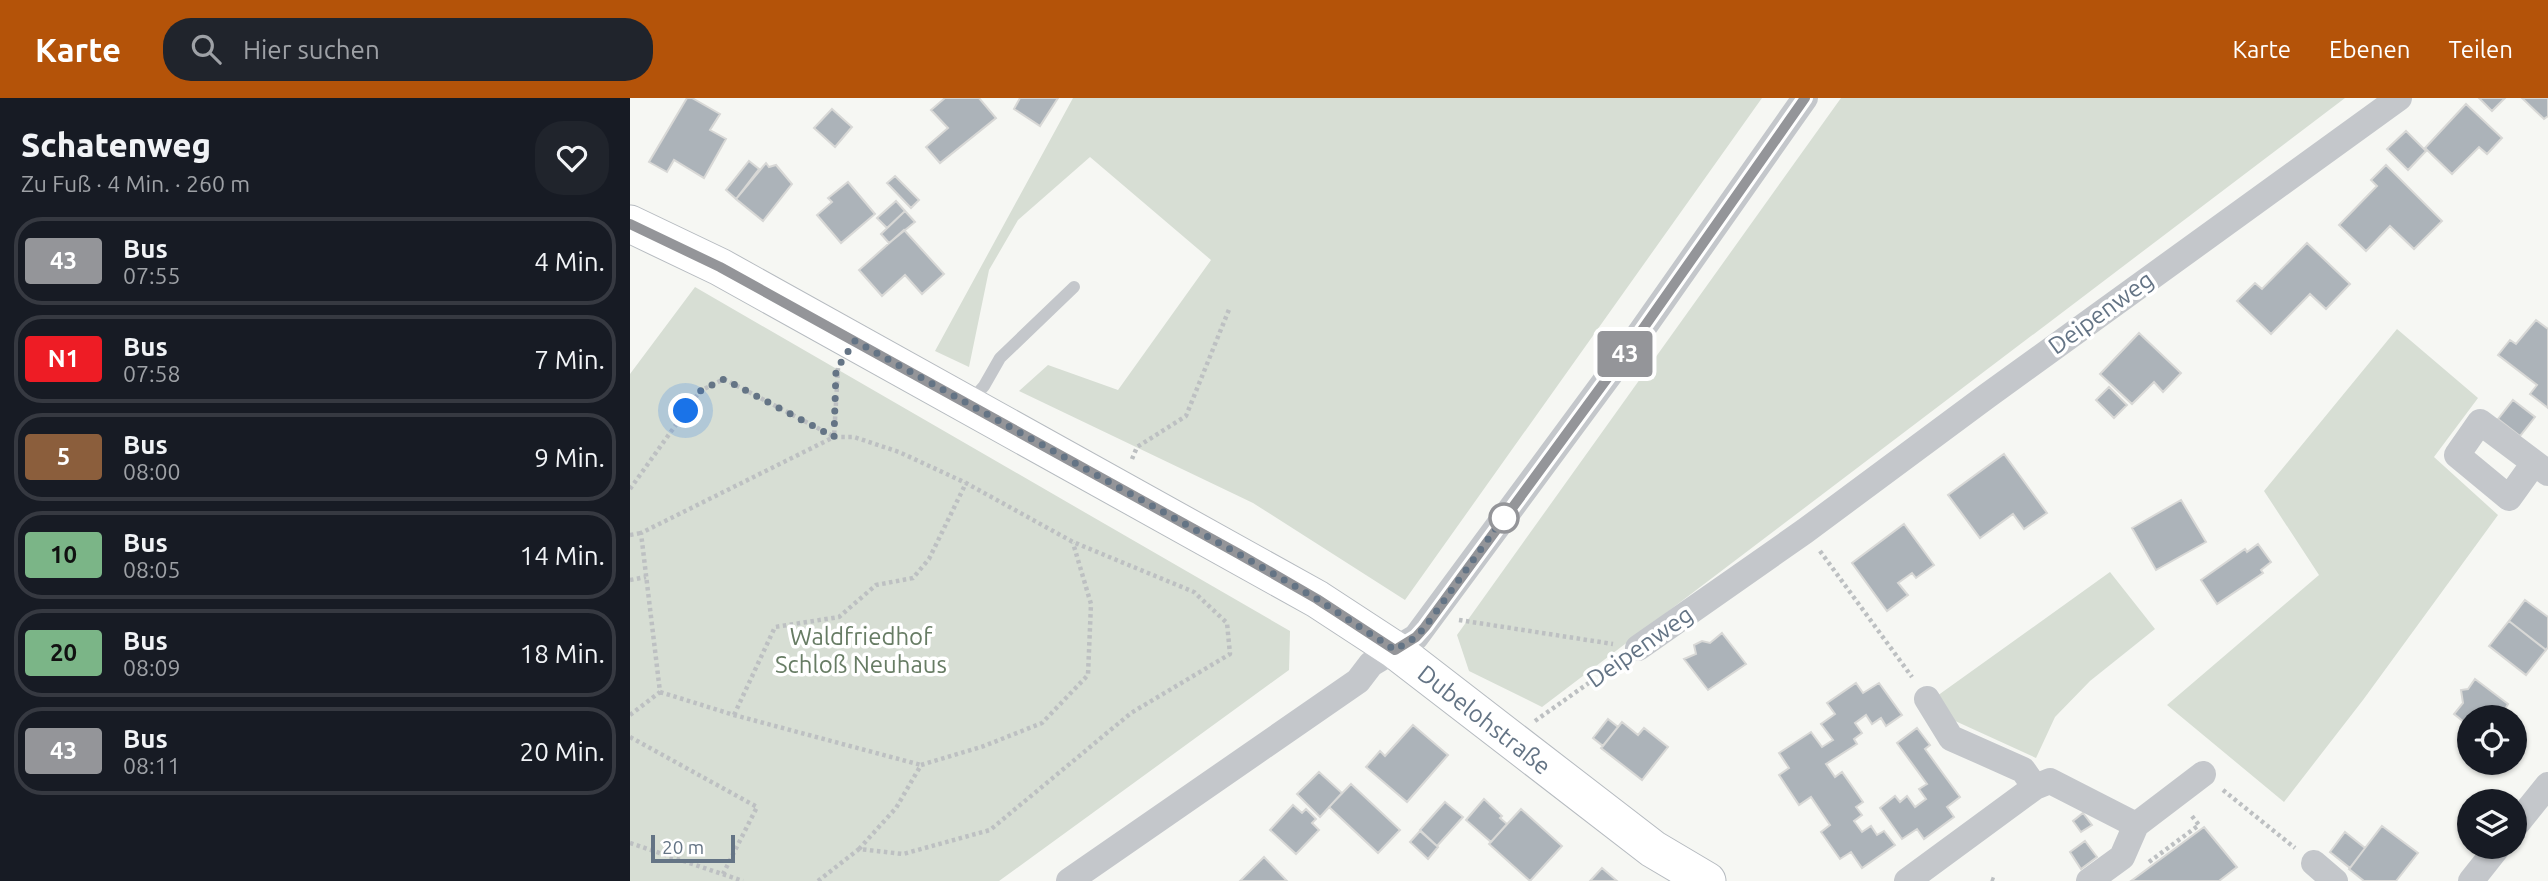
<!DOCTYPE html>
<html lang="de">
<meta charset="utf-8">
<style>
:root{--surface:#171b24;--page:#20242c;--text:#f1f3f6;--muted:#9ea1a6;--line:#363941;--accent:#b45309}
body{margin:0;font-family:Ubuntu,sans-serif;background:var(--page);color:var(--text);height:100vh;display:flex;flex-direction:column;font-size:26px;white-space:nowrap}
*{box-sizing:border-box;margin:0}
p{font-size:23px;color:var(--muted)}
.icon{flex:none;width:38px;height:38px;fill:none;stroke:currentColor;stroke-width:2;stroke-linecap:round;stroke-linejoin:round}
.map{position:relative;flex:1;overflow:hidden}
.panel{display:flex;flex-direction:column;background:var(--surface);width:630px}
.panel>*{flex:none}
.badge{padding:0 14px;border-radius:5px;font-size:24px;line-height:46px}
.tools{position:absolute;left:1827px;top:607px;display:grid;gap:14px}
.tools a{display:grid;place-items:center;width:70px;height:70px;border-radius:50%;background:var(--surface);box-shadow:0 2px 5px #0004;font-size:35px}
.scale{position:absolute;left:21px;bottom:18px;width:84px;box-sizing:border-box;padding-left:7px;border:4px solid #647485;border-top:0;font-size:19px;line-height:24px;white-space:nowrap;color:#647485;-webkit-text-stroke:5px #fff;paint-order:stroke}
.you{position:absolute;width:35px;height:35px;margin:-18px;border:5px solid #fff;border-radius:50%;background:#1a73e8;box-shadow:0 0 0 10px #1a73e833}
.map>.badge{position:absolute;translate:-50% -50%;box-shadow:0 0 0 4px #fff}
.round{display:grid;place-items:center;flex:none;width:74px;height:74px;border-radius:28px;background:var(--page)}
.headline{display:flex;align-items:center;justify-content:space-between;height:119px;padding:0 21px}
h1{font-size:33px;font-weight:800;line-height:52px}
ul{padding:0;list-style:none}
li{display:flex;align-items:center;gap:21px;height:88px;margin:0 14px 10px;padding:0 7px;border:4px solid var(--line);border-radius:28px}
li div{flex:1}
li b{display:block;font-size:26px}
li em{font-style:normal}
li .badge{min-width:77px;font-weight:700;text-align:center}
header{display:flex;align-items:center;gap:42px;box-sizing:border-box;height:98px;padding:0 35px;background:var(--accent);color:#fff}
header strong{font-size:33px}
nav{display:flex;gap:38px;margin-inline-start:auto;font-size:24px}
.search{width:490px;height:63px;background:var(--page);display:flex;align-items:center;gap:18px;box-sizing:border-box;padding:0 24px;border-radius:28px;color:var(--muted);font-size:26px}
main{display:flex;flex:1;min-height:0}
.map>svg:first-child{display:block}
.green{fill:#d7ded4}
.building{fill:#acb3b9;stroke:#d8d8d6;stroke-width:2}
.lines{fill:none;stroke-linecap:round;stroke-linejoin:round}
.secondary-casing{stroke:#b6bbc0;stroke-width:39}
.path{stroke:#bdc0c2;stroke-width:4.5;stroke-dasharray:3.5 3.5;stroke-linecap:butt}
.service{stroke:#c4c7cb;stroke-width:12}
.minor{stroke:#c4c7cb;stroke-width:26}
.secondary{stroke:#fff;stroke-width:37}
.line-casing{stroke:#fff;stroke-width:16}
.line{stroke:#949599;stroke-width:10}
.walk{stroke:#647485;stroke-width:7;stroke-dasharray:0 12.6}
.stop-dot{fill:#fff;stroke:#949599;stroke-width:3.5}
.labels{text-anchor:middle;stroke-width:7;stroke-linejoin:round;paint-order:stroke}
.street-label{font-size:24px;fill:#647485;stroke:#fff}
.park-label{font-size:24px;fill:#677c64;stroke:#fff}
</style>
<header>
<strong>Karte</strong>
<div class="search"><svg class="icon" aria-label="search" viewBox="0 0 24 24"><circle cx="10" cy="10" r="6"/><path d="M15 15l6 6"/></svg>Hier suchen</div>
<nav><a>Karte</a><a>Ebenen</a><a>Teilen</a></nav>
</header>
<main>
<section class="panel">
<div class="headline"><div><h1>Schatenweg</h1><p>Zu Fuß · 4 Min. · 260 m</p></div><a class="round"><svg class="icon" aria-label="heart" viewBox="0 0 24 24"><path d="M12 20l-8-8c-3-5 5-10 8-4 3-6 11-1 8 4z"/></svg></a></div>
<ul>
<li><span class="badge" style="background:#949599;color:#fff">43</span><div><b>Bus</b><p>07:55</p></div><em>4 Min.</em></li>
<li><span class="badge" style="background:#ee1c25;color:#fff">N1</span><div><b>Bus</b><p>07:58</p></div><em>7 Min.</em></li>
<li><span class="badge" style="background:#8b5e3c;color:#fff">5</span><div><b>Bus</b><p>08:00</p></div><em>9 Min.</em></li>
<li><span class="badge" style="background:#7bb587;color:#111">10</span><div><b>Bus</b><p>08:05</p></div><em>14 Min.</em></li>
<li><span class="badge" style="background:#7bb587;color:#111">20</span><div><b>Bus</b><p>08:09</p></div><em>18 Min.</em></li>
<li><span class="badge" style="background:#949599;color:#fff">43</span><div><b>Bus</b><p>08:11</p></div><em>20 Min.</em></li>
</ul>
</section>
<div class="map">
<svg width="1918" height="783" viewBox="0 0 1918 783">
<rect width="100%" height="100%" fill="#f6f7f3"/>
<!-- green -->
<path class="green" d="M443 0H1132L775 502 623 405 389 293 418 267 488 292 581 162 460 59 388 122 359 172 339 269 305 253Z
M1211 0H1715L912 609 839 573 827 537Z
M65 189 660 533 659 572 369 783H0V276Z
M1767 231 1848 300 1804 359 1868 417 1733 602 1654 704 1537 607 1689 477 1634 393Z
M1480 474 1525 531 1460 583 1425 619 1406 660 1323 622 1307 598Z"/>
<!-- building -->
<path class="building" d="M57 0H62L90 16 80 32 96 41 74 80 44 62 37 74 19 64Z
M315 0H349L366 20 310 65 296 49 318 30 301 12Z
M390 0H428L410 28 384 11Z
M1849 0H1875L1862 13Z
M1892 0H1918V18L1914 21Z
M1836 6 1872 40 1857 56 1849 49 1822 76 1795 50Z
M202 11 222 29 205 49 184 30Z
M1776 33 1796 53 1778 72 1757 51Z
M119 63 129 71 106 101 96 92Z
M136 65 139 69 146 67 162 86 133 123 106 101Z
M1756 67 1812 123 1784 151 1760 128 1736 153 1709 127 1747 88 1741 82Z
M265 78 289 102 281 110 257 85Z
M218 84 245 116 211 145 187 117 202 104 198 100Z
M266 103 275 113 257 130 247 120Z
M275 113 285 124 259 145 251 136Z
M274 132 314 176 292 196 275 177 252 198 229 172Z
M1677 145 1720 186 1696 211 1680 196 1641 236 1607 203 1625 185 1632 191Z
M1906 222 1918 231V310L1900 296 1907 287 1868 257 1880 242 1886 246Z
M1509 235 1551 275 1533 294 1524 284 1502 306 1470 276Z
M1479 289 1497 307 1484 320 1466 302Z
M1883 302 1905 319 1890 338 1868 321Z
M1374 356 1417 415 1394 431 1383 416 1350 440 1318 397Z
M1551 402 1576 444 1526 472 1502 430Z
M1274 426 1304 467 1286 480 1282 475 1268 485 1278 497 1257 513 1222 465Z
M1628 446 1641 464 1631 472 1633 475 1587 506 1571 482 1615 451 1617 454Z
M1895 502 1918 519V549L1916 552 1879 523Z
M1879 523 1916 552 1896 577 1859 548Z
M1092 535 1116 566 1078 592 1054 561 1066 556 1064 547 1072 543 1080 545Z
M1845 581 1878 606 1870 620H1839V628L1824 616 1833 605 1831 592 1838 591Z
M1226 585 1233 595 1249 585 1272 617 1256 628 1251 620 1242 626 1236 617 1225 625 1232 635 1224 641 1227 646 1196 666 1205 679 1212 674 1233 704 1226 709 1232 717 1224 723 1232 734 1241 728 1247 737 1254 733 1265 747 1232 770 1221 754 1210 761 1191 734 1200 727 1181 699 1169 707 1149 677 1159 670 1149 655 1181 634 1192 649 1203 642 1191 626 1205 616 1197 605Z
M978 621 988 629 973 648 963 640Z
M992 624 1008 637 1014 630 1038 649 1012 682 971 650Z
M783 627 818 657 777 704 736 669 750 653 755 658Z
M1287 630 1300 647 1295 651 1330 699 1317 709 1324 719 1294 741 1287 731 1272 741 1250 710 1265 698 1270 704 1277 698 1285 709 1296 701 1289 691 1297 686 1267 645Z
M689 674 712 695 690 719 667 696Z
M721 686 770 732 748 755 699 709Z
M854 701 872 718 870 720 877 726 861 744 836 722Z
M815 704 833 719 807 748 790 732Z
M663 707 672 715 676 711 686 721 682 725 689 732 666 756 640 732Z
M891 711 932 748 900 783 859 746Z
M1453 715 1462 727 1451 734 1443 723Z
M1752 728 1788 755 1766 783H1734L1719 771Z
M1574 729 1607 769 1589 783H1501Z
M790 733 808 749 798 761 780 744Z
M1715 734 1735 750 1720 770 1700 754Z
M1455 743 1467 759 1451 771 1440 754Z
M634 759 657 783H610Z
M972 770 987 783H960Z"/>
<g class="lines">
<defs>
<path id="secondary" d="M0 126 90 169 687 501 765 552 1023 751 1077 783"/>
</defs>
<!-- secondary casing -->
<use href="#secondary" class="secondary-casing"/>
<!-- path -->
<path class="path" d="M502 361 507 349 556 318 600 209
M0 391 70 293 94 281 203 338
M0 437 11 435
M1190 453 1282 579
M0 482 16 479
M829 522 983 546
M30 594 104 617 291 667
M0 617 30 594 11 435 204 339
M104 617 145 529 209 519 246 487 283 480 299 461 336 385
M905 623 987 565
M0 639 127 709 93 776
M1593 692 1665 750
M0 745 113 783
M229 751 266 710 291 667 354 648 412 625 458 577 461 506 443 445
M1519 764 1569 727 1561 717
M1361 781 1367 783
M188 783 229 751 273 756 360 732 501 615 600 556 597 525 564 494 443 444 336 385 269 354 224 339H204L208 270"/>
<!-- service -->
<path class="service" d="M339 305 354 288 370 260 444 189"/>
<!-- minor -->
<path class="minor" d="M1904 365 1879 400 1827 357 1850 324 1918 375
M1008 550 1175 433 1357 298 1769 0
M1297 601 1321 640 1393 672 1405 689
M1885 728 1918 687
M1684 765 1705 783
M439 783 728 583 741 566 786 539 998 252 1175 0
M1277 783 1405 689 1420 683 1506 727
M1459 783 1492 759 1506 727 1573 676
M1841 783 1868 749"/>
<!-- secondary -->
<use href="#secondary" class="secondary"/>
</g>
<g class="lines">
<defs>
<path id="line" d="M0 126 90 169 609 456 687 501 765 552 786 539 795 529 998 252 1175 0"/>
</defs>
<!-- line casing -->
<use href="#line" class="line-casing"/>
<!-- line -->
<use href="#line" class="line"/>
<!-- walk -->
<path class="walk" d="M56 313 70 293 94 281 204 339 206 272 225 243 609 456 687 501 765 552 786 539 795 529 877 415 874 420"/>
</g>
<!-- markers -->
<circle class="stop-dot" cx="874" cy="420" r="14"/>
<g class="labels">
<!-- street labels -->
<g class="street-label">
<text transform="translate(1471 215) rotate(-36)" y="8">Deipenweg</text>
<text transform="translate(1010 549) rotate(-35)" y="8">Deipenweg</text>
<text transform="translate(854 622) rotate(38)" y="8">Dubelohstraße</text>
</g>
<!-- park labels -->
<g class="park-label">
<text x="231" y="547">Waldfriedhof<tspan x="231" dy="28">Schloß Neuhaus</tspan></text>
</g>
</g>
</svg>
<div class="tools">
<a><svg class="icon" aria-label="locate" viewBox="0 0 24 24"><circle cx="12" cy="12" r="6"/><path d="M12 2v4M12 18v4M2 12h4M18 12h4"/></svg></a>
<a><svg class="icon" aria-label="layers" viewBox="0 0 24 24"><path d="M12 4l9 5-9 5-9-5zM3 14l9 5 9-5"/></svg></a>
</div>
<div class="scale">20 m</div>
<div class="you" style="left:56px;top:313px"></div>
<b class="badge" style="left:995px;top:256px;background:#949599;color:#fff">43</b>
</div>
</main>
